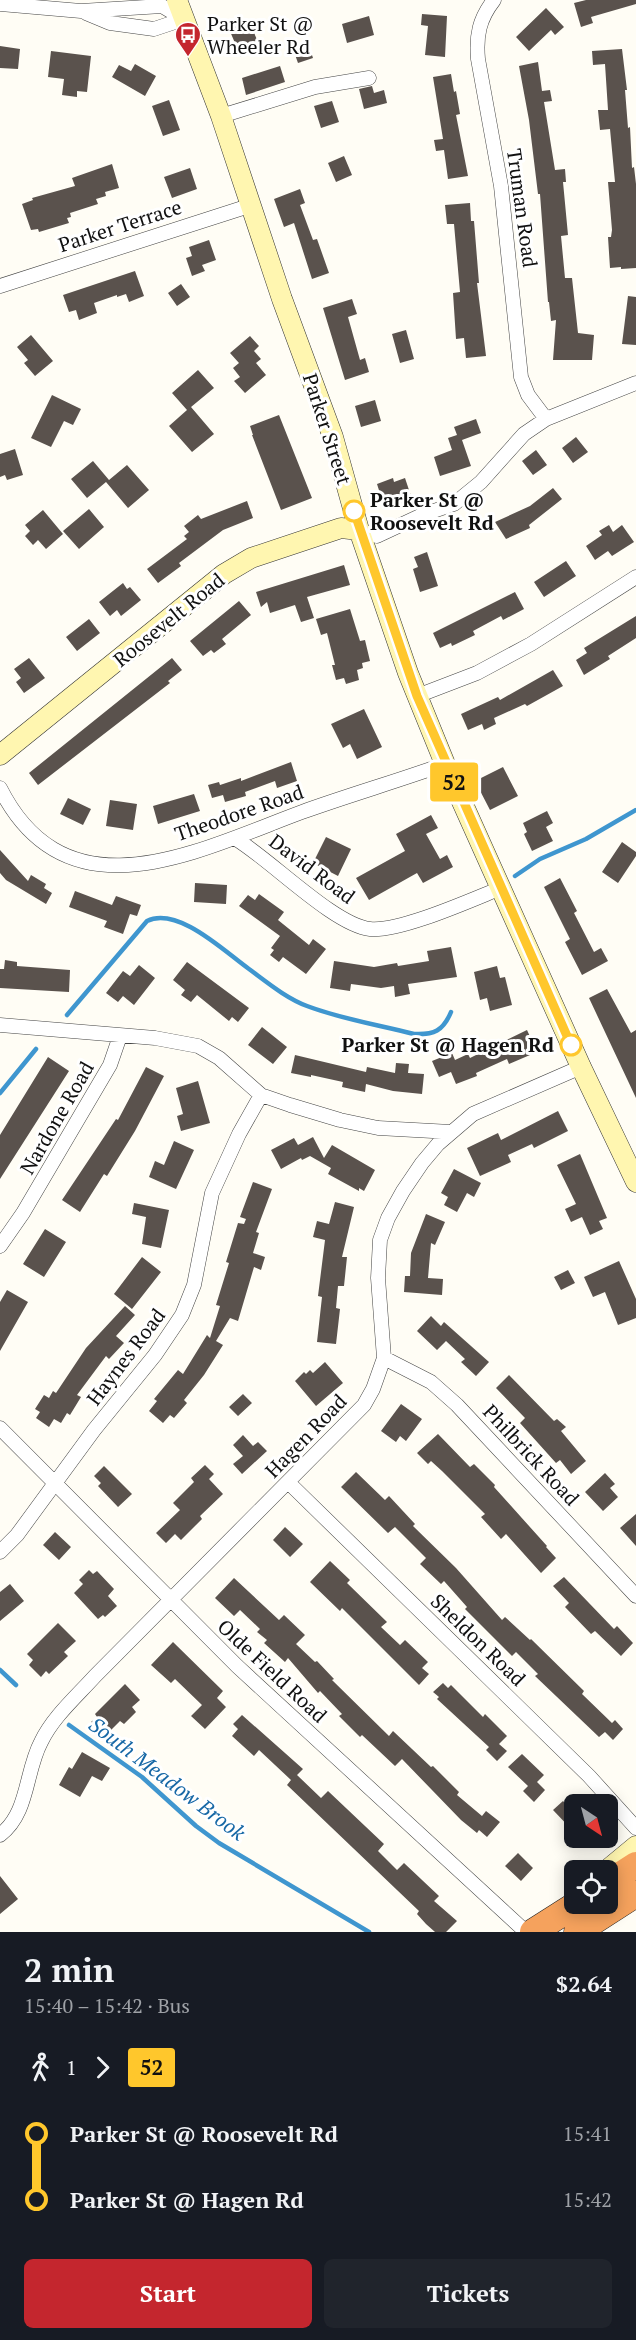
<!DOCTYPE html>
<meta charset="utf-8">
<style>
:root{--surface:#171b24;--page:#20242c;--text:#f1f3f6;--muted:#9ea1a6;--accent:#c4262e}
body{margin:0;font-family:"PT Serif",serif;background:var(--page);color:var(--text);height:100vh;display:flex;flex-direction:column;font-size:22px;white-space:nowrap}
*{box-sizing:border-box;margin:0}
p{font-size:20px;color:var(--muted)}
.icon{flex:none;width:33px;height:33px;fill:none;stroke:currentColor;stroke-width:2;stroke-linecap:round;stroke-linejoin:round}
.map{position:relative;height:1932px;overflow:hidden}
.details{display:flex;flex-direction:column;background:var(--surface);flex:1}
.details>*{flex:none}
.badge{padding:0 12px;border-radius:4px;font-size:21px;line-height:39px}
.needle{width:39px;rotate:144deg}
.buttons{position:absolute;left:564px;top:1794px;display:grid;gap:12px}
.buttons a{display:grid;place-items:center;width:54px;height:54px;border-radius:9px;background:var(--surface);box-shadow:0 3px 15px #0003;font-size:30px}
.map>.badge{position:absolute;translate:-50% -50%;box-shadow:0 0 0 3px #fff}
.legs{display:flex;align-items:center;gap:9px;height:66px;padding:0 24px;font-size:20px}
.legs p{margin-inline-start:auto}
.summary{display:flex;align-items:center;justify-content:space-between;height:102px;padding:0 24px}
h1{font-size:33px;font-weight:700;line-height:45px}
.cta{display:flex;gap:12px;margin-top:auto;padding:12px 24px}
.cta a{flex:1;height:69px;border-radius:9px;background:var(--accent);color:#fff;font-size:24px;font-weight:700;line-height:69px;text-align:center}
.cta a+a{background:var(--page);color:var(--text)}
ul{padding:0 24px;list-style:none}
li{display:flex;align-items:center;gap:21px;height:66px;font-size:22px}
li i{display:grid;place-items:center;width:9px;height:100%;margin:0 8px;background:currentColor}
li i::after{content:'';width:15px;height:15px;margin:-8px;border:4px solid;border-radius:50%;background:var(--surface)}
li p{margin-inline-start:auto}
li:first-child i{background:linear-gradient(#0000 50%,currentColor 0)}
li:last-child i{background:linear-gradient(currentColor 50%,#0000 0)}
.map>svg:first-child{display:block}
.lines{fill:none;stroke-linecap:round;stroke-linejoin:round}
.stream{stroke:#3f96cf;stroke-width:4.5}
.building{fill:#5a524d}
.street-casing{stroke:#444;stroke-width:15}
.secondary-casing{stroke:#333;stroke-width:21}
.highway-casing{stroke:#222;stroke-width:27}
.street{stroke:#fff;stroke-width:14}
.secondary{stroke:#fff6b0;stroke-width:20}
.highway{stroke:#f5a25d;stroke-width:26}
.line-1-casing{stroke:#fff;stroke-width:14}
.line-1{stroke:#ffc72c;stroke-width:9}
.stop-1-dot{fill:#fff;stroke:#ffc72c;stroke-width:3}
.labels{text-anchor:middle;stroke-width:6;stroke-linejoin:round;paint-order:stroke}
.poi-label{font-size:20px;fill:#111;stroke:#fff;text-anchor:start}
.street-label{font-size:20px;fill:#111;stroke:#fff}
.stop-label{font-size:20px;font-weight:bold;fill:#111;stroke:#fff;text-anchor:start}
.water-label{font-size:21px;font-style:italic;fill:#1768a6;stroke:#fff}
</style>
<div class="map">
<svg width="636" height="1932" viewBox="0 0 636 1932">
<rect width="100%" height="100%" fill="#fffdf5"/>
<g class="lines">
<!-- stream -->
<path class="stream" d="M515 876 540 859 586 839 636 810
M67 1015 147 921C178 906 225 952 249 969 268 983 286 998 307 1006 341 1019 379 1025 414 1034 434 1035 443 1031 451 1012
M0 1093 36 1049
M0 1670 16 1685
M69 1725 142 1777 196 1826 219 1843 369 1932"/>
</g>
<!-- building -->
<path class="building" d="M586 0H636V4L591 17 593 23 581 27 574 3Z
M546 8 564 27 555 35 551 30 529 51 516 37Z
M422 14 447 16 445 57 425 55 428 26 421 25Z
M369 16 374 35 347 43 342 24Z
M249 21 261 49 241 57 229 29Z
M308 43 313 58 298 63 293 49Z
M0 46 20 49 18 69 0 68Z
M622 49 627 90H625L628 128 630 127 632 168 634 167 636 184V268L621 269V267L610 268 608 237H611L612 230 608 182H615L610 129 600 130 598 110H608L605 64 593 65 592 51Z
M51 51 91 56 87 92 77 91V97L62 95 64 79 48 77Z
M538 62 542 91 550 90 552 101 544 102 555 170 565 169 566 182H563L568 235 561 236 565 278H572L578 333 594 335 592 360H553L556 320 551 321 549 302H548L540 194H538L529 120 519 66Z
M135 64 156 76 145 96 112 77 119 65 131 71Z
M280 66 285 82 246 95 242 78Z
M451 74 454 92 456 91 460 114 456 115 468 176 448 179 444 150 436 151 434 140 443 139 433 77Z
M372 86 374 93 384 90 387 103 364 109 359 89Z
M169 100 180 130 163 136 152 106Z
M332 101 339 122 321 128 314 106Z
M344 156 352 175 336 182 328 163Z
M112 164 119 188 105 192 106 196 96 199 98 204 70 213 71 217 67 218 69 223 39 232 38 229 31 230 22 204 33 200 32 198 75 186 72 178Z
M190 168 197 189 172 198 164 177Z
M300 189 305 203 300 205 313 240 317 239 329 273 312 279 294 223 284 227 274 199Z
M470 203 471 221H474L479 283H477L486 356 466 358 464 338 456 339 453 293 460 292 454 224H447L445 205Z
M209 240 216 260 202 265 205 271 192 276 186 258 192 256 189 247Z
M135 271 144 296 129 302 126 294 117 297V295L94 303 97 313 79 320 76 310 69 312 63 295Z
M181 284 190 297 177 306 168 293Z
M628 296 636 297V345L622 344Z
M352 299 357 314 348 317 360 360 365 358 369 372 345 380 323 308Z
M406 330 414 359 400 363 392 334Z
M31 335 53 361 35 376 24 363 28 360 17 347Z
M250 336 259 346 254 351 261 359 256 363 266 375 245 393 234 381 240 377 233 368 239 363 230 353Z
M198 370 214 388 191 407 214 434 192 452 169 426 187 410 172 393Z
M52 395 81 409 73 425 64 421 51 447 31 438Z
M375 400 381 421 361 427 355 406Z
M279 415 312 498 281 510 252 435H253L250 426Z
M476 419 481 433 462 440 471 466 440 476 434 457 452 450 448 438 457 435 454 427Z
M576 437 588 452 573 463 562 448Z
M15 449 23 475 7 480 5 475 0 477V454Z
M536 450 547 465 533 475 522 461Z
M93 461 109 480 127 465 149 490 128 508 106 482 87 498 71 479Z
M393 478 394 482 405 478 411 496 401 500 402 503 385 509 377 484Z
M553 488 562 499 529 525 530 528 506 539 495 522 530 506Z
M247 501 253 518 223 530 179 563 181 566 158 583 147 569 187 539 184 536 189 532 184 526 198 515 201 519Z
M89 509 104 527 79 549 63 531Z
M43 510 63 534 46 549 38 540 33 545 25 536 30 531 25 525Z
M609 525 613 532 622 525 634 542 612 556 608 551 595 560 586 546 602 535 599 531Z
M427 552 438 586 420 592 413 569 418 567 414 557Z
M566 561 576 576 544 597 534 582Z
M344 565 350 585 307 597 314 618 301 622 295 605 270 613 267 602 261 607 256 592Z
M123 583 127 589 130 587 141 600 121 616 117 610 110 616 99 602Z
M515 592 524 609 503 620 501 616 473 631 475 635 452 646 451 643 440 648 433 633Z
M239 601 251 615 222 639 226 644 214 653 211 650 203 656 190 641Z
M350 609 360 641 365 640 370 661 362 663 363 668 357 670 359 680 346 684 344 678 336 680 332 665H335L327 633 321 635 316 619Z
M636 616V638L608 656 610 659 584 675 576 660 587 653 584 648Z
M89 619 100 633 77 651 66 637Z
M29 658 45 678 24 693 16 682 21 678 14 669Z
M172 658 182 670 168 681 170 683 38 785 29 773Z
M553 670 563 686 527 706 525 704 494 718 496 724 484 730 482 724 468 730 461 714 498 697 500 700Z
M364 709 382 747 357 759 350 744 343 748 331 724Z
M291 762 297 781 277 788 275 781 245 792 246 796 225 802 223 795 212 798 208 785 219 782 220 785 241 778V781Z
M503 767 518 796 490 810 475 781Z
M194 794 200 811 158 824 153 806Z
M68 798 91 809 83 825 60 814Z
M110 800 137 804 133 830 106 826Z
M547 811 553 823 546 827 553 841 532 851 524 834 527 832 523 823Z
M431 815 438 828 426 834 440 859 447 855 453 867 423 883 417 873 369 900 356 878 405 851 396 834Z
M326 837 351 849 338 876 313 863Z
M622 842 636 852V856L618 883 602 872Z
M0 850 28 881 31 875 46 884 44 888 52 893 46 904 6 880 0 873Z
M560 878 577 911 574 913 594 952 601 948 608 961 582 975 565 942 570 939 544 887Z
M195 883 227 885 226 904 194 902Z
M75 891 112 905 116 896 141 905 137 916 130 914 123 934 104 927 107 921 69 907Z
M259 894 284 912 278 920 309 945 313 939 326 949 306 974 283 957 279 962 270 955 274 950 271 948 280 936 239 906 248 895 255 900Z
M451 947 457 977 408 984 410 994 395 997 394 986 381 988 351 984 350 991 330 988 334 961 374 967 397 963 398 966 429 961 427 951Z
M5 960 17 962V966L70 970 69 992 0 988V969H4Z
M187 962 249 1008 238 1022 232 1017 229 1021 197 995 191 1002 181 995 185 990 173 980Z
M139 965 155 978 134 1005 123 996 118 1002 106 993 123 971 130 976Z
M497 966 500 978 505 977 512 1005 490 1011 487 998 480 1000 474 972Z
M607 989 631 1033 636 1030V1098L589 998Z
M262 1027 287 1047 273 1064 248 1045Z
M527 1030 537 1052 509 1064 507 1059 476 1073 477 1076 456 1084 451 1072 439 1077 432 1061 452 1053 455 1060 468 1054 470 1058Z
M295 1055 366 1072 367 1067 395 1073 396 1063 409 1064 408 1073 424 1074 422 1094 393 1091 366 1084 365 1092 342 1087 343 1082 311 1075V1077L291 1073Z
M48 1057 69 1071 0 1179V1135Z
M146 1067 164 1076 135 1131 107 1176 104 1174 80 1212 62 1200 116 1119 118 1120Z
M198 1081 210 1123 181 1131 177 1116 183 1114 176 1088Z
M558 1111 568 1131 534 1148 532 1144 508 1155 511 1162 480 1176 467 1148 498 1133 501 1140Z
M313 1137 324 1158 332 1145 375 1170 364 1191 359 1188V1191L328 1174 331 1168 310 1156 302 1160 301 1158 281 1169 271 1150 294 1138 298 1145Z
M174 1141 194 1150 176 1189 149 1177 155 1161 164 1165Z
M580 1154 607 1218 599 1221 603 1229 590 1235 582 1217 571 1222 565 1209 576 1204 557 1165Z
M454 1169 481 1183 474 1197 467 1193 457 1212 444 1205 448 1197 441 1193Z
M253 1182 272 1189 256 1232 259 1233 253 1253 265 1257 261 1270 254 1267 238 1321 230 1318 216 1341 223 1345 204 1375 184 1400 187 1403 174 1418 170 1415 163 1423 149 1411 157 1401 154 1399 178 1370 183 1374 207 1335 210 1338 220 1306 216 1305 229 1263 226 1262 238 1223 244 1224 246 1219 240 1217Z
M335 1202 354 1207 342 1257H347L344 1286H338L336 1308 340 1309 336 1344 317 1342 322 1297 318 1296 325 1240 313 1237 317 1221 329 1224Z
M134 1203 169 1210 161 1248 142 1244 146 1217 132 1214Z
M426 1214 445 1222 435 1245 431 1243 428 1278 443 1279 442 1295 404 1292 405 1276H410L411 1253Z
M45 1229 66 1242 44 1277 23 1264Z
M142 1257 161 1272 132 1309 114 1294Z
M619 1261 636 1299V1318L618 1325 605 1292 593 1297 584 1277Z
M568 1270 575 1283 561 1290 554 1277Z
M7 1290 28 1302 0 1351V1302Z
M125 1306 135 1315 116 1336 124 1343 109 1359 106 1356 77 1395 81 1397 70 1415 67 1413 61 1423 54 1419 49 1427 36 1418 40 1412 35 1409 44 1395 49 1398 53 1391 56 1393 86 1348Z
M431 1316 441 1326 444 1322 489 1362 476 1376 461 1362 465 1359 446 1341 437 1350 417 1331Z
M325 1362 343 1383 316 1406 295 1381 304 1372 306 1374 310 1370 313 1373Z
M509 1375 554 1421 557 1419 566 1427 561 1431 586 1461 571 1474 560 1460 556 1463 520 1423 525 1418 496 1388Z
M243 1394 252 1403 238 1416 229 1407Z
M401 1404 422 1419 406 1441 400 1436 396 1442 381 1431Z
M438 1434 470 1467 474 1464 495 1485 494 1487 547 1546 546 1547 556 1558 541 1573 506 1534 501 1539 481 1517 485 1514 442 1471 431 1461 428 1464 417 1453Z
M243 1435 253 1446 258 1442 267 1451 242 1474 233 1464 243 1456 233 1445Z
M205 1465 214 1474 209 1479 223 1494 200 1516 202 1519 181 1540 175 1534 166 1543 156 1533 180 1510 173 1503 194 1482 191 1478Z
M104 1466 132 1494 118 1507 98 1486 101 1483 94 1476Z
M356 1472 385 1500 389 1496 415 1524 413 1526 456 1568 502 1620 505 1617 530 1640 531 1639 584 1691 582 1694 612 1723 615 1720 623 1729 613 1740 605 1732 599 1737 535 1676 538 1674 516 1652 512 1656 465 1609 467 1607 444 1581 441 1584 420 1564 426 1558 395 1527 388 1533 341 1487Z
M605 1473 615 1484 610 1488 618 1497 603 1511 585 1492Z
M636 1514V1546L620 1528Z
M285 1527 303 1544 290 1557 273 1540Z
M55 1532 71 1547 59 1560 43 1545Z
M330 1561 350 1580 347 1583 387 1622 381 1627 400 1645 405 1640 428 1662 422 1668 429 1674 419 1685 342 1608 340 1611 310 1582Z
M89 1570 93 1574 97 1571 114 1589 108 1596 117 1606 105 1617 103 1615 98 1619 74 1593 83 1584 79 1580Z
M564 1577 614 1629 617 1626 633 1643 621 1656 595 1631 591 1634 565 1607 569 1603 553 1586Z
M234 1578 279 1620 284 1615 305 1635 296 1644 315 1662 317 1661 334 1679 332 1680 389 1736 393 1731 431 1767 433 1766 459 1792 457 1795 482 1816 486 1811 500 1822 487 1837 479 1830 477 1833 461 1820 402 1759 395 1766 362 1735 360 1737 339 1716 342 1714 320 1691 318 1693 288 1658 285 1662 264 1643 267 1640 257 1632 260 1629 240 1610 234 1616 215 1598Z
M10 1584 24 1601 0 1621V1592Z
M58 1623 76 1641 64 1652 68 1656 49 1674 46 1671 41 1677 29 1665 33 1660 27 1654Z
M173 1642 223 1691 217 1698 226 1707 205 1729 191 1716 202 1705 175 1679 171 1683 151 1665Z
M443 1683 448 1688 451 1685 483 1717 485 1714 507 1736 499 1744 507 1751 497 1761 486 1750 489 1747 437 1699 439 1697 433 1692Z
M125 1684 140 1700 132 1707 136 1712 124 1724 120 1721 105 1736 91 1722 97 1717 95 1714Z
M242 1715 303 1769 297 1775 321 1798 328 1791 384 1844 378 1851 397 1870 404 1863 439 1896 434 1901 457 1921 446 1932H435L426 1924 417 1914 419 1911 287 1785 291 1780 259 1750 254 1756 232 1736 238 1729 233 1724Z
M82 1752 110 1768 102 1781 92 1776 80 1797 59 1785 69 1767 72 1769Z
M522 1754 544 1775 537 1782 545 1790 534 1802 523 1791 528 1786 508 1767Z
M563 1801 569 1807 574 1802V1832L553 1810Z
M518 1853 533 1868 521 1881 505 1866Z
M0 1876 18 1899 0 1914Z"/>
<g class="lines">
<defs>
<path id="street" d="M494 0C479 19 476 36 478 59L501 186 521 377 528 395 546 419
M0 4 81 11 162 6 184 19
M86 13 110 23 154 29 184 19
M221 116 315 87 369 78
M0 286 252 205
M359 530 377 536 422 515 454 504 481 482 524 434 546 419 636 383
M417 696 477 673 531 644 636 577
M0 788C67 921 199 850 302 812 349 795 398 781 445 764
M236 839C271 860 334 925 370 929 400 932 471 900 501 888
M0 1025 155 1038 198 1046 219 1058 261 1095 290 1105 340 1120 378 1128 451 1132
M0 1246 23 1213 110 1065 120 1036
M384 1358 431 1382 457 1405 636 1596
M0 1428 237 1666 526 1932
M289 1483 589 1776 636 1828
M0 1552 17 1535 94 1430 155 1355 182 1315 194 1285 212 1193 239 1134 261 1095
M0 1835C29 1813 25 1772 41 1742 53 1717 76 1697 95 1676L364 1405 373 1389 384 1358 378 1278 380 1240 388 1218 403 1191 422 1163 438 1144 473 1114 581 1067"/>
<path id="secondary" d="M177 0 221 116 282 299 333 437 359 530 408 673 445 764 581 1067 636 1182
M0 755 224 574 251 558 341 528 359 530
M607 1870 636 1846"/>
<path id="highway" d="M608 1883 636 1865
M533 1932 577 1904
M577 1932 636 1894"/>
</defs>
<!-- street casing -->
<use href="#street" class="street-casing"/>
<!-- secondary casing -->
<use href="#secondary" class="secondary-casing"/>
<!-- highway casing -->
<use href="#highway" class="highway-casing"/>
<!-- street -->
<use href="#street" class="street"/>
<!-- secondary -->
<use href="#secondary" class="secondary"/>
<!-- highway -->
<use href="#highway" class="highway"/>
</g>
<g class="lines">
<defs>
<path id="line-1" d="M354 511 417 696 571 1045"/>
</defs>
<!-- line-1 casing -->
<use href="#line-1" class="line-1-casing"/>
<!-- line-1 -->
<use href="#line-1" class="line-1"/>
</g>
<!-- icons -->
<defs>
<symbol id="bus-pin" viewBox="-11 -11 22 30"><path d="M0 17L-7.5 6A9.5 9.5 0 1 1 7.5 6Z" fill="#c4262e" stroke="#fff"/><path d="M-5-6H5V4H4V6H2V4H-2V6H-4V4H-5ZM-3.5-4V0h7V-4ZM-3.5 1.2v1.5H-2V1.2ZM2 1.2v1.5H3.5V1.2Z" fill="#fff"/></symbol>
</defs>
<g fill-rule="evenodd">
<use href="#bus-pin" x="173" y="20" width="30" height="40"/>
</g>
<!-- markers -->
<g class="stop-1-dot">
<circle cx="354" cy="511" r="10"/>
<circle cx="571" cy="1045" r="10"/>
</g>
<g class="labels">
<!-- poi labels -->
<g class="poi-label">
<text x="207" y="31">Parker St @<tspan x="207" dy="23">Wheeler Rd</tspan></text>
</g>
<!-- street labels -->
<g class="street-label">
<text transform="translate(522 208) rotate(82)" y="7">Truman Road</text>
<text transform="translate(120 226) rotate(-18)" y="7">Parker Terrace</text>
<text transform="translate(327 429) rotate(72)" y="7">Parker Street</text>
<text transform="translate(169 620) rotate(-39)" y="7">Roosevelt Road</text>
<text transform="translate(239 813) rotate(-19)" y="7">Theodore Road</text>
<text transform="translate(312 869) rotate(37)" y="7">David Road</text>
<text transform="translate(57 1118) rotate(-60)" y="7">Nardone Road</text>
<text transform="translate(126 1357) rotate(-53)" y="7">Haynes Road</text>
<text transform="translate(306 1436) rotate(-46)" y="7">Hagen Road</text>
<text transform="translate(531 1455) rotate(47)" y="7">Philbrick Road</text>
<text transform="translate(478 1640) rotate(44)" y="7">Sheldon Road</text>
<text transform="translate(272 1671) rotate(43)" y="7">Olde Field Road</text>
</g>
<!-- stop labels -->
<g class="stop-label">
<text x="370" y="507">Parker St @<tspan x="370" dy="23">Roosevelt Rd</tspan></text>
<text x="554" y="1052" text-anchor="end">Parker St @ Hagen Rd</text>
</g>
<!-- water labels -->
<g class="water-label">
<text transform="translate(167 1779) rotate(37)" y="7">South Meadow Brook</text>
</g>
</g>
</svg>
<div class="buttons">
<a><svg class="needle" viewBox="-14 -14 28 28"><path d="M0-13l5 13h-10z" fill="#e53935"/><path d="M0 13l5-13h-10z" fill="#9ea1a6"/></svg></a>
<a><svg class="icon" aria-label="locate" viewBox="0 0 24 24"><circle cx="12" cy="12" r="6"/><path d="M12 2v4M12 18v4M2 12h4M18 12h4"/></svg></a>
</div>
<b class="badge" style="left:454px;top:782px;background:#ffc72c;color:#111">52</b>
</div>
<section class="details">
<div class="summary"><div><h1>2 min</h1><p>15:40 – 15:42 · Bus</p></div><b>$2.64</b></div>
<div class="legs"><svg class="icon" aria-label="walk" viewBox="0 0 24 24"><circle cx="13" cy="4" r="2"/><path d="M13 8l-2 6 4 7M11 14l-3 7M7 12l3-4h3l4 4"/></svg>1<svg class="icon" aria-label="forward" viewBox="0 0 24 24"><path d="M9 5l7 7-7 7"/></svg><b class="badge" style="background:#ffc72c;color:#111">52</b></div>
<ul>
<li><i style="color:#ffc72c"></i><b>Parker St @ Roosevelt Rd</b><p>15:41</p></li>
<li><i style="color:#ffc72c"></i><b>Parker St @ Hagen Rd</b><p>15:42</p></li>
</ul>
<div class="cta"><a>Start</a><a>Tickets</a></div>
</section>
